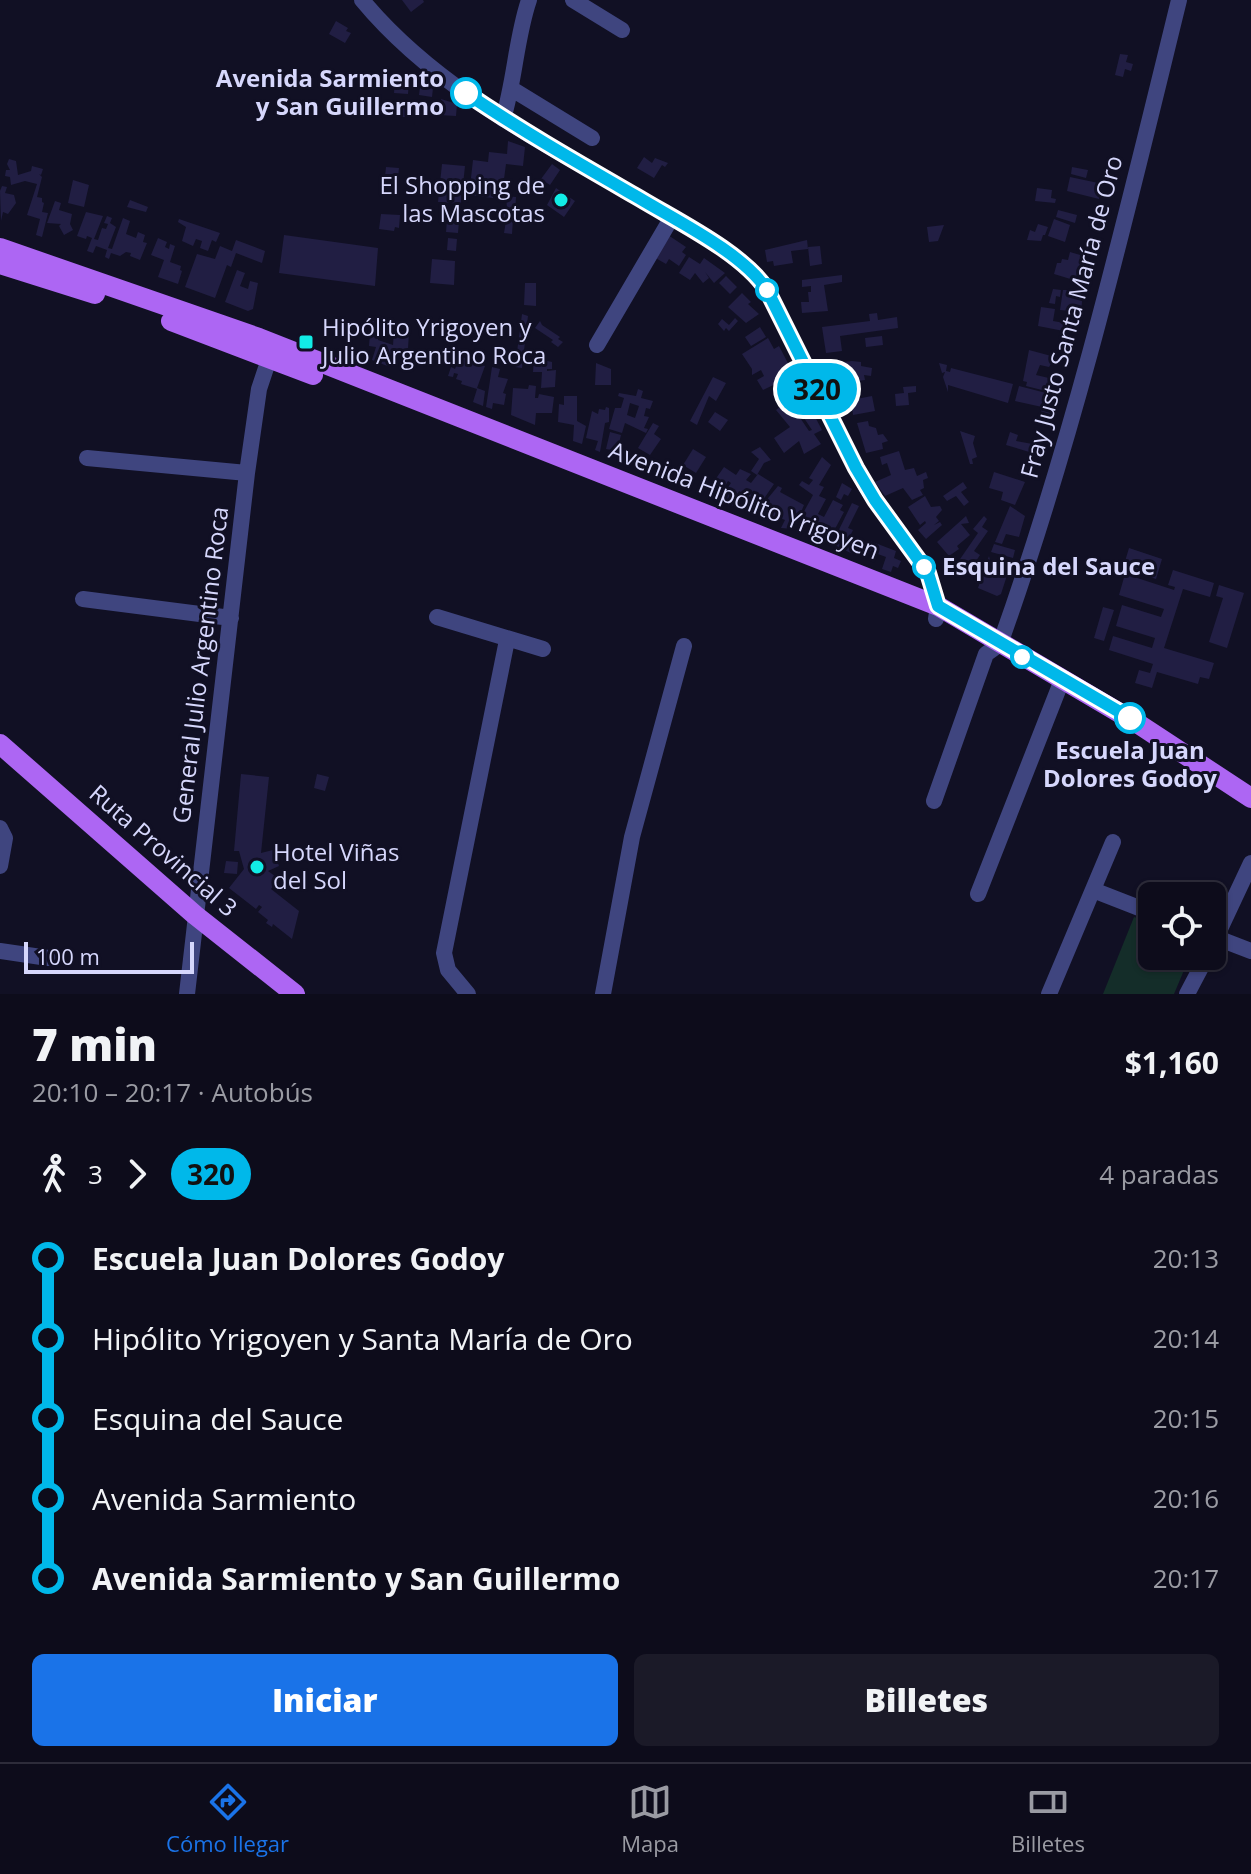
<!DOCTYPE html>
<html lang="es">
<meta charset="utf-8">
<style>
:root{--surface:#0d0c1b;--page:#1b1a28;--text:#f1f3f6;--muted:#9a9ba3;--line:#2d2c3a;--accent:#1a73e8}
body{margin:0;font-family:"Open Sans",sans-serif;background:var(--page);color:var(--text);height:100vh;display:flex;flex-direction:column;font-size:30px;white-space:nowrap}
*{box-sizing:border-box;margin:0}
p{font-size:26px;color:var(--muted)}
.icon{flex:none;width:44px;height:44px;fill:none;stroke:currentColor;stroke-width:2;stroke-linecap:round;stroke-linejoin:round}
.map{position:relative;height:994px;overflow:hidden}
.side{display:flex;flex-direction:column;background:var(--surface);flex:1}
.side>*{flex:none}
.badge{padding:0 16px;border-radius:26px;font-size:28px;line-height:52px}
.controls{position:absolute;left:1138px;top:882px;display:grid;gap:16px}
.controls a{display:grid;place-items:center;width:88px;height:88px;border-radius:12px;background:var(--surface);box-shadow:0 2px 6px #0004,0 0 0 2px var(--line);font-size:40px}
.scale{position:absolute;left:24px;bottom:20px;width:170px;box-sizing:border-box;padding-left:8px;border:4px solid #d6d7fc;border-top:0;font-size:22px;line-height:28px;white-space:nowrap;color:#d6d7fc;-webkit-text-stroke:6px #111024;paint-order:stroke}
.map>.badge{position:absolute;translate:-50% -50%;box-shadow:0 0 0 4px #fff}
.legs{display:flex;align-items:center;gap:12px;height:88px;padding:0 32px;font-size:26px}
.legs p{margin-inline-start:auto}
.head{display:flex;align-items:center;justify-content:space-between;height:136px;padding:0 32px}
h1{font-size:44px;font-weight:800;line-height:60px}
.primary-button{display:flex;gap:16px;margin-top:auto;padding:16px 32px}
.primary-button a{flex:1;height:92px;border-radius:12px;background:var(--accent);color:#fff;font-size:32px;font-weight:800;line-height:92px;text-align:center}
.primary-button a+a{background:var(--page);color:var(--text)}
ul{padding:0 32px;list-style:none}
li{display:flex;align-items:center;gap:28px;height:80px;font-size:30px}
li i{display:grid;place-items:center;width:12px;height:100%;margin:0 10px;background:currentColor}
li i::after{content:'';width:20px;height:20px;margin:-10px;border:6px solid;border-radius:50%;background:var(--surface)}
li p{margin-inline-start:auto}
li:first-child i{background:linear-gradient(#0000 50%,currentColor 0)}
li:last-child i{background:linear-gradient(currentColor 50%,#0000 0)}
.tab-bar{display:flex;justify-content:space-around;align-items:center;height:112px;border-top:2px solid var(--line);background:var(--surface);font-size:22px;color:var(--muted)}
.tab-bar a{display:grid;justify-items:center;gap:4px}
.tab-bar .current{color:var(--accent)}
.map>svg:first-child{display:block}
.green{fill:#142d29}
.building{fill:#211e43;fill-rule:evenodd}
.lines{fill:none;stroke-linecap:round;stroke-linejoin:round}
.minor{stroke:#3f457f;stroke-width:16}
.major{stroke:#ad66f3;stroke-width:20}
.line-1-casing{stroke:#fff;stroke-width:18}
.line-1{stroke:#00b8ea;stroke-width:12}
.stop-1-dot{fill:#fff;stroke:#00b8ea;stroke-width:4}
.poi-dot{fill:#12ece6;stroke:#111024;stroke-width:3}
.labels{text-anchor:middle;stroke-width:6;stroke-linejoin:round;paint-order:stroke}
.stop-label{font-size:24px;font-weight:bold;fill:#d6d7fc;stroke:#111024;text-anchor:end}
.poi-label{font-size:24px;fill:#d6d7fc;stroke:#111024;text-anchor:start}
.street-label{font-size:24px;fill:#d6d7fc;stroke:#111024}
</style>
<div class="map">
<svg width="1251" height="994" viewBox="0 0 1251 994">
<rect width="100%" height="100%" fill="#111024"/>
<!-- green -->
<path class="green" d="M1134 917 1152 923V956H1190L1174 994H1103Z"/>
<!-- building -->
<path class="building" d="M402 0H423L424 2 411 12Z
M336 21 348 28 346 31 351 33 345 43 329 34Z
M1120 54 1128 55 1126 62 1133 64 1131 71 1125 69 1123 77 1115 75Z
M395 80 409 81 408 94 394 93Z
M420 87 433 88 432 97 419 95Z
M441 99 457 104 456 116 439 115Z
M407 107 406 117H393V108Z
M508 141 525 147 523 166 506 164 504 179H499L498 186H495L493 198 469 195 473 160 488 162 489 152 507 154Z
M644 157 652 163 655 158 668 163 665 167 662 165 654 178 637 168Z
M9 159 16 161 18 175 31 171 32 166 43 169 41 175 39 174 42 177 37 197 42 198V202L44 203 42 212 48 213 42 237 36 235 40 219 27 215 37 184 25 181 11 185 10 177 5 176 6 170H10L7 164Z
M442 164 465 166 461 204 438 202Z
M552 164 560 170 550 185 541 179Z
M386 167 399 168 397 187 384 186Z
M1072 167 1088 170 1086 178 1071 174Z
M1070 177 1103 184 1099 199 1067 191Z
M73 180 89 185 84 207 68 203Z
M2 186 7 187 5 193 14 195 16 203 8 214 3 212 1 221 0 191Z
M556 188 575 201 564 217 547 205Z
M1037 188 1052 190 1051 198 1056 199 1055 203 1035 201Z
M506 196 516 197 515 213H508V220L513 219 512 234 504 233 506 221H501L502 208H507Z
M130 200 148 207 146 212 127 207Z
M55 201 61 203 59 210 72 214 70 224 73 230 64 235 59 226 61 224 47 223Z
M1058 210 1077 215 1075 223 1056 217Z
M86 212 103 216 94 239 98 240 102 228 106 229 108 224 104 223 107 216 112 218 110 223 116 227 108 248 112 249 123 218 130 221 126 234 136 238 138 232 145 235 143 242 147 243 140 260 130 256 131 253 126 252 120 256 111 253 109 259 105 257 107 250 96 246 93 253 87 251 92 238 87 236 86 239 77 236Z
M381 214 400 215 399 228 395 227 394 231 379 229Z
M179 219 220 233 216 242 212 240 208 251 200 248 202 241 196 239 193 246 182 241 186 227 178 222Z
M1054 219 1070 225 1065 242 1048 236Z
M447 220 459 221 458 233 446 232Z
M1038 224 1048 227 1045 235H1043L1041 241 1027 240 1030 230 1035 232Z
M944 225 938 241 929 242 927 227Z
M665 233 686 247 682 252 686 255 679 266 669 259 666 264 652 256Z
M284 235 378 248 375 286 279 273Z
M158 238 167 242 165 247 169 249 170 244 175 246 170 262 181 266 180 270 182 271 178 284 158 277 164 260 151 255Z
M448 238 457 239 456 251 447 250Z
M236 240 265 251 262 263 236 253 231 267 227 265 215 298 185 287 197 254 215 259 220 246 232 251Z
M807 240 808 249 791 251 793 263 774 266 773 261 767 262 765 250Z
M820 246 822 264 810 266 808 247Z
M1070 252 1087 257 1077 281 1054 274 1057 263H1061L1062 259 1068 260Z
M689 257 700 264 704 258 725 273 714 283 705 272 709 278 703 283 695 273 690 280 679 273Z
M432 259 455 261 454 285 430 283Z
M237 270 245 273 240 286 248 289 250 281 258 283 253 309 248 311 225 302Z
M842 275V282L824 285 828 311 802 313 801 302H809L808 292H811V286L802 287V280Z
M726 276 737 287 730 294 719 283Z
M525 283H536V306L524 305Z
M1053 289 1061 290 1060 297 1056 296 1055 304 1049 303Z
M1063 290H1069L1068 296 1071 297V291L1083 292 1081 312 1060 310Z
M742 293 751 302 748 304 759 314 746 323 728 307Z
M1041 307 1055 309 1053 321 1064 323 1065 316 1076 321 1074 333 1038 326Z
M877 313 878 320 897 317 898 328 840 336 842 351 826 353 822 327 870 321 869 314Z
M522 314 528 316 522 368 515 367Z
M735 318 738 321 729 331 726 328 724 331 718 324 722 319 729 325Z
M371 321 380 322 378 340 393 345 394 331 409 332 408 349H392L390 367 372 360 376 347 369 346Z
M540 321 542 325 560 337 558 339 563 342 558 347 551 342 553 340 535 328Z
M760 327 766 337 751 346 745 337Z
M882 336 883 345 866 347 865 338Z
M768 338 774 349 779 346 790 367 782 372 786 379 763 390 757 380 764 376 761 370 752 375V369L742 354Z
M1029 350 1055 357 1049 367 1040 365 1036 375 1053 379 1050 392 1026 386 1027 382 1023 381Z
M460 356 485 366 477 388 485 391 483 406 473 402 477 389 461 384 462 381 456 379 458 374 454 373 453 377 448 376 451 367 455 369Z
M534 358 552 362V369H547V371L556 370 555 387 541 388 542 372H533Z
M852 361 861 362V366L872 368 871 376 864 375 865 380 857 381 858 392 842 394 840 376H836L835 363Z
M596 363 611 369V385H595Z
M939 363 947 365 946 371 950 372 951 368 1013 384 1008 403 948 385V392L943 377 945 372 942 373Z
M492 367 500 369 498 377 508 379 503 393 506 394 504 405 493 403 492 409 486 407Z
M713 377 726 383 716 401 709 396 697 425 690 421Z
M529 385 536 386 535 398H538L539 394 554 397 552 413H536L535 425 511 415 513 388 528 389Z
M916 386V392L908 393 909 405 896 406 895 394 904 393 903 387Z
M1019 386 1050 394 1047 409 1054 410 1052 415 1041 412 1042 407 1015 401Z
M638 389 643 391 641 398 653 401 650 409 646 408 644 416 649 417 644 428 648 429 646 433 625 423 622 433 609 429 615 408H621L624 398 618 396 619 393 636 396ZM630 403 639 406 635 418 627 415Z
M787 392 793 400 790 403 809 431 812 430 804 418 813 413 822 430 814 434 821 444 804 454 799 441 784 453 774 438 790 427 776 410 785 403 783 400Z
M564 396H577V421L586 426 582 444 573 441 574 425 558 422 559 404 564 405Z
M872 396 875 411 853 415 851 400Z
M606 407 609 408V422L605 423 600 452 595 450 598 441 586 438 592 411 598 414 599 409 605 410Z
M715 412 728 420 720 431 708 422Z
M868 421 869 426 876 428 878 435 883 434 888 441 882 443 883 449 866 453 857 423Z
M653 423 659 426 654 434 661 439 650 455 638 448Z
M960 431 975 436 973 443 977 457 972 459 973 464H970Z
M610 432 621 435 617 451 606 449Z
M1010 432 1018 435 1016 441 1038 445 1036 454 1006 445Z
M760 447 771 460 764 463 757 475 751 471 759 459 751 452Z
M693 449 706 457 696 473 683 465Z
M899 451 905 470 914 468 917 476 926 472 928 478 923 480 924 488 920 490 923 495 912 500 903 488 885 496 875 482 891 475 887 463 882 465 880 457Z
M822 457 831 465 819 485 824 487 819 496 826 499 818 514 824 517 833 500 843 505 840 510 844 512 828 542 813 536 820 524 814 520 812 524 801 517 813 495 799 485 802 481 809 485 813 480 809 478Z
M724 467 736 475 740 469 751 474 746 480 751 483 758 474 774 484 761 503 739 491 737 495 742 498 736 507 719 500 731 483 728 481 718 498 712 496 715 491 710 487Z
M994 472 1025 482 1015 505 1001 500 1003 492 989 488Z
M963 482 967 488 961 492 969 502 964 506 956 496 947 501 943 496Z
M842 483 852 489 848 496 844 494 841 500 836 497Z
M778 486 782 488 780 492 804 505 794 529 781 528 785 520 780 518 778 522 767 516 766 519 755 514Z
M925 496 931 507 940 506 942 510 936 517 939 521 934 525 940 522 942 525 926 539 918 530 926 523 925 521 920 525 908 507Z
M852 503 859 506 848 528 853 530 849 538 859 543 855 555 832 544Z
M1010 506 1025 516 1019 537 1006 534 1002 544 995 542Z
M966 516 969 523 961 524 970 535 957 546 959 549 949 556 937 542Z
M984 516 987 519 982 527 988 531 974 551 980 555 968 573 956 565 978 533 973 529Z
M870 541 896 551 894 558 901 561 898 568 893 566 891 572 882 569 886 557 867 550Z
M994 544 1015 550 1013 558 991 552Z
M1129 548 1162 559 1156 579 1141 574 1142 571 1137 569 1136 572 1123 568Z
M989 556 992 568 1000 571 1003 561 1011 563 1001 594 997 596 978 588Z
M1173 570 1214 583 1210 597 1183 589 1164 648 1214 663 1209 679 1200 677 1198 684 1157 672 1152 688 1135 683 1139 670 1150 673 1153 664 1109 650 1113 636 1152 648 1155 638 1116 626 1122 605 1161 617 1164 609 1119 595 1125 574 1174 590 1175 587 1168 585Z
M1219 585 1244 593 1227 648 1209 642 1223 598 1216 596Z
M1103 607 1114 610 1104 641 1094 638Z
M241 774 269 777 261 853 273 850 279 866 268 871 279 879 271 889 299 911 292 939 273 924 272 927 266 923 268 920 258 912 262 907 259 905 256 909 229 888 244 869 239 851H234Z
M317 774 329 777 325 791 314 788Z
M226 861 238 862 237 874 224 873Z"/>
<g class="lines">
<!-- minor -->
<path class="minor" d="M362 0C434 87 537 139 634 195 673 218 743 252 767 290L865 485 928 573 938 606 936 619
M573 0 622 30
M512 89 592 138
M503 119C515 80 516 38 529 0
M597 345 672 217
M87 458 247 473
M83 599 231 618
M437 617 543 649
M934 801 986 654 1000 644C1075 434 1126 216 1179 0
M0 828 5 838 0 866
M1093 890 1152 913
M978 894 1062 680
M1212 936 1251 951
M1212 946 1251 863
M0 951 48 958
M187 994 247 473 259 389 272 350
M468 994 448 970 444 953 507 640
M603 994 632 837 684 646
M1049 994 1113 842
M1187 994 1207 956"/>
<!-- major -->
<path class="major" d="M0 248 259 338 938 606 1140 725 1251 798
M0 264 95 294
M171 321 313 375
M0 744 195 915 295 994"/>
</g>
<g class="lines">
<defs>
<path id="line-1" d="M466 93C522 131 580 164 639 198 677 221 743 253 767 290L856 468 875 500 928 573 938 606 1130 718"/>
</defs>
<!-- line-1 casing -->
<use href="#line-1" class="line-1-casing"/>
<!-- line-1 -->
<use href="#line-1" class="line-1"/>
</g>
<!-- markers -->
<g class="stop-1-dot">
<circle cx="466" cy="93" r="14"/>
<circle cx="767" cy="290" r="10"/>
<circle cx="924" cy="567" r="10"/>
<circle cx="1022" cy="657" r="10"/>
<circle cx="1130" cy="718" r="14"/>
</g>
<g class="poi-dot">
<circle cx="561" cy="200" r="8"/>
<rect x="298" y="334" width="16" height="16" rx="4"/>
<circle cx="257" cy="867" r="8"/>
</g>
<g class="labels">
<!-- stop labels -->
<g class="stop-label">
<text x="444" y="87">Avenida Sarmiento<tspan x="444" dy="28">y San Guillermo</tspan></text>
<text x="942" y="575" text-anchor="start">Esquina del Sauce</text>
<text x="1130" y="759" text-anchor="middle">Escuela Juan<tspan x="1130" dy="28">Dolores Godoy</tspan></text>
</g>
<!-- poi labels -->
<g class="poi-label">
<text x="545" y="194" text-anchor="end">El Shopping de<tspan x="545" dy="28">las Mascotas</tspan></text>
<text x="322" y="336">Hipólito Yrigoyen y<tspan x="322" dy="28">Julio Argentino Roca</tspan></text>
<text x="273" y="861">Hotel Viñas<tspan x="273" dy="28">del Sol</tspan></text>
</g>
<!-- street labels -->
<g class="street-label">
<text transform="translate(1072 317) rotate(-75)" y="8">Fray Justo Santa María de Oro</text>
<text transform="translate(744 501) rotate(21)" y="8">Avenida Hipólito Yrigoyen</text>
<text transform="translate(201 665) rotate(-83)" y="8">General Julio Argentino Roca</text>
<text transform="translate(163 851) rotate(41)" y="8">Ruta Provincial 3</text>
</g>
</g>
</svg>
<div class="controls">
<a><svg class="icon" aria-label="locate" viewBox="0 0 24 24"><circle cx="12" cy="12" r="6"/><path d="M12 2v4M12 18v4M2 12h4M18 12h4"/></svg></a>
</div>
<div class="scale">100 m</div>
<b class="badge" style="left:817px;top:389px;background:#00b8ea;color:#111">320</b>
</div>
<section class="side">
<div class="head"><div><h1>7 min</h1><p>20:10 – 20:17 · Autobús</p></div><b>$1,160</b></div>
<div class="legs"><svg class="icon" aria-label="walk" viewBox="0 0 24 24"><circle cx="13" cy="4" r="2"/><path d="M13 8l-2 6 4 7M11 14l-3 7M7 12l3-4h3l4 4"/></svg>3<svg class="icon" aria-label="forward" viewBox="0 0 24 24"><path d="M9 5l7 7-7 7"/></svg><b class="badge" style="background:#00b8ea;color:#111">320</b><p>4 paradas</p></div>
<ul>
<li><i style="color:#00b8ea"></i><b>Escuela Juan Dolores Godoy</b><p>20:13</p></li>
<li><i style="color:#00b8ea"></i><span>Hipólito Yrigoyen y Santa María de Oro</span><p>20:14</p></li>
<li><i style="color:#00b8ea"></i><span>Esquina del Sauce</span><p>20:15</p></li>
<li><i style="color:#00b8ea"></i><span>Avenida Sarmiento</span><p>20:16</p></li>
<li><i style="color:#00b8ea"></i><b>Avenida Sarmiento y San Guillermo</b><p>20:17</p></li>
</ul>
<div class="primary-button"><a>Iniciar</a><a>Billetes</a></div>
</section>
<nav class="tab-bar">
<a class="current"><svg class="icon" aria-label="directions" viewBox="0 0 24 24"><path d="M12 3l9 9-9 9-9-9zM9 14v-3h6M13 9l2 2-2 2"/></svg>Cómo llegar</a>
<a><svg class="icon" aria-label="map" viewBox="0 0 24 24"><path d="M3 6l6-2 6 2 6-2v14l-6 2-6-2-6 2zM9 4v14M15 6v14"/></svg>Mapa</a>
<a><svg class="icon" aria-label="tickets" viewBox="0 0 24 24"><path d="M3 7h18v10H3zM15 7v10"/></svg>Billetes</a>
</nav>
